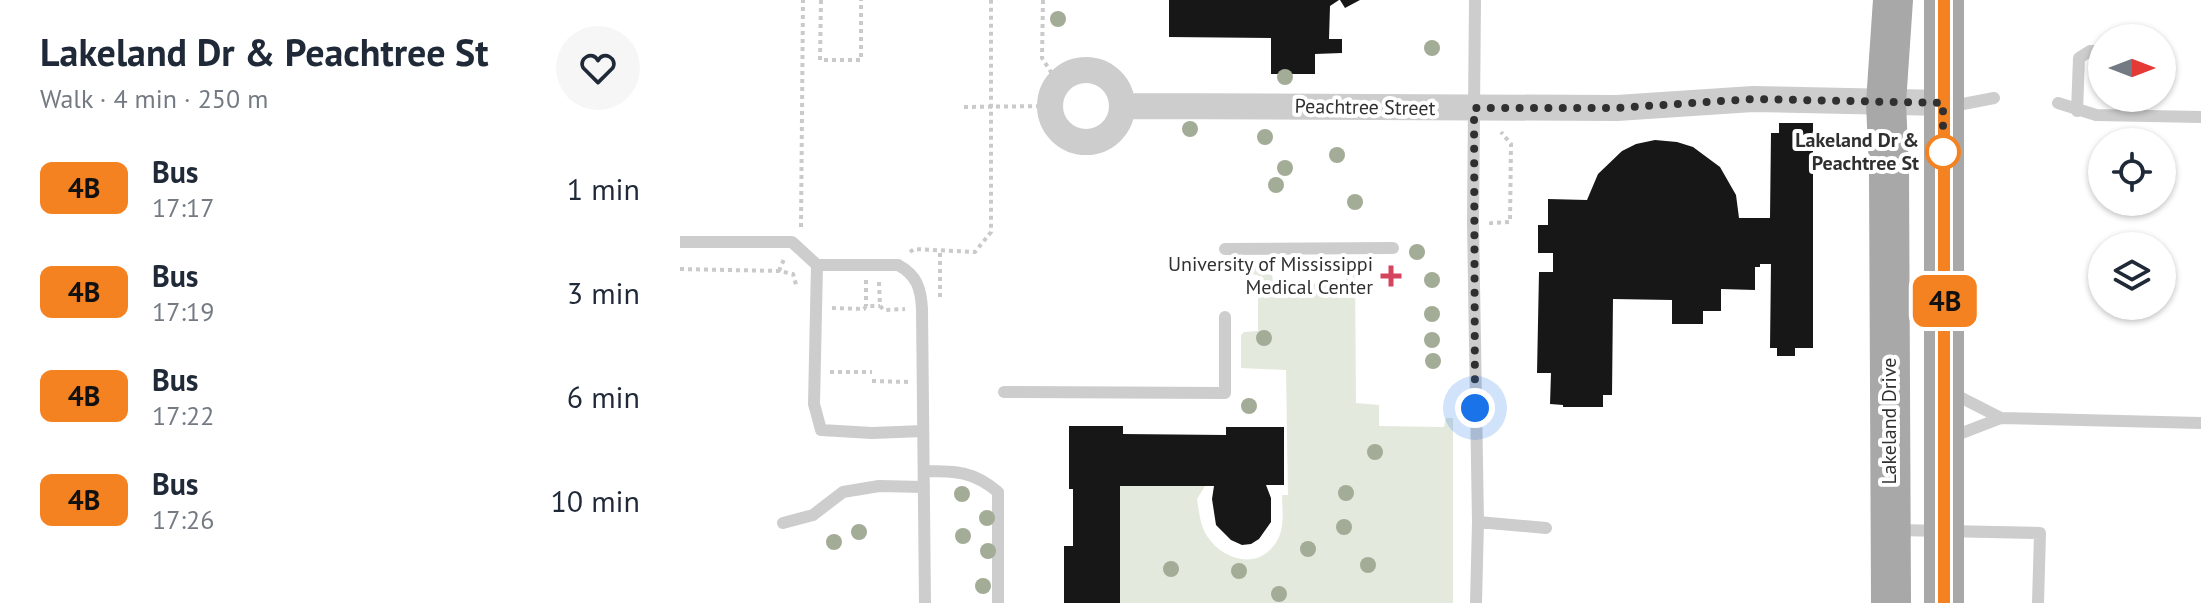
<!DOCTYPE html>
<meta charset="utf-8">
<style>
:root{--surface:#fff;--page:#f6f6f7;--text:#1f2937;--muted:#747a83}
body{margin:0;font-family:"PT Sans",sans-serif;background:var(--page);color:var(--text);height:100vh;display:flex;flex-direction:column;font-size:30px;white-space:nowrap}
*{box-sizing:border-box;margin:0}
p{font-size:26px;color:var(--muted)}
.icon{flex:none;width:44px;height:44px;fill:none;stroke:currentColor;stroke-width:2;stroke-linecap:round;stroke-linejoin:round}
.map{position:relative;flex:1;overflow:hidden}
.panel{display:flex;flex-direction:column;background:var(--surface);width:680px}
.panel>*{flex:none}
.badge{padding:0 16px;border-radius:12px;font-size:28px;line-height:52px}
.needle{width:52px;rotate:90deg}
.controls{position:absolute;left:1408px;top:24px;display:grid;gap:16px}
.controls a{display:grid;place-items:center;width:88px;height:88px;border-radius:50%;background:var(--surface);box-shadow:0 2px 6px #0004;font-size:40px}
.you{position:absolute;width:40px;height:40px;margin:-20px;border:6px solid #fff;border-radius:50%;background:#1a73e8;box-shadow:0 0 0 12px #1a73e833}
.map>.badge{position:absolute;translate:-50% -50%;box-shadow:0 0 0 4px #fff}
.round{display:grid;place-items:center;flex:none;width:84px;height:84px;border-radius:42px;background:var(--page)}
.head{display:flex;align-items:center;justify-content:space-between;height:136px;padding:0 40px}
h1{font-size:38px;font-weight:700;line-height:60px}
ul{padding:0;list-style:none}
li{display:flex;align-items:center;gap:24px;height:104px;padding:0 40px}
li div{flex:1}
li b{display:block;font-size:30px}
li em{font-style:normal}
li .badge{min-width:88px;font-weight:700;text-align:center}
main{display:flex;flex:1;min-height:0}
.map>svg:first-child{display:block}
.green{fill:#e4e9dd}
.building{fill:#171717}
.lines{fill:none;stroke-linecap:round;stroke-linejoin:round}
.path{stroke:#cacaca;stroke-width:4;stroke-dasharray:4 4;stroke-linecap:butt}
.lane{stroke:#cdcdcd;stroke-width:12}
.street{stroke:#cdcdcd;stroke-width:26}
.primary{stroke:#a8a8a8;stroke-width:40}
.tree{fill:#a3ac96}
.line-casing{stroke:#fff;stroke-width:18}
.line{stroke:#f58220;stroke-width:12}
.walk{stroke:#303030;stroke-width:8;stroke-dasharray:0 14.4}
.stop-dot{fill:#fff;stroke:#f58220;stroke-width:4}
.poi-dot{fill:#d5445d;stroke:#fff;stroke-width:3}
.labels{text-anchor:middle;stroke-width:8;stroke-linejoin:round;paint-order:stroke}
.street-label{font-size:20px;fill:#303030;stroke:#fff}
.stop-label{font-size:20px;font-weight:bold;fill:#303030;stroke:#fff;text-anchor:end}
.poi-label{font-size:20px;fill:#303030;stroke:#fff;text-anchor:end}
</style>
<main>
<section class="panel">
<div class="head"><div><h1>Lakeland Dr &amp; Peachtree St</h1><p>Walk · 4 min · 250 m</p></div><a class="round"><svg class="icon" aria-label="heart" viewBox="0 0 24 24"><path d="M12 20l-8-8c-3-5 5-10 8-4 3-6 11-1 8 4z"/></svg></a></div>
<ul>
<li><span class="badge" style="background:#f58220;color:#111">4B</span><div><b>Bus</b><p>17:17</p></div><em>1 min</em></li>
<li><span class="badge" style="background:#f58220;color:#111">4B</span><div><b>Bus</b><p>17:19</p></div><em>3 min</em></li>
<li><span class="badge" style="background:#f58220;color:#111">4B</span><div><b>Bus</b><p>17:22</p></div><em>6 min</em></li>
<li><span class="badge" style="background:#f58220;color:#111">4B</span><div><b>Bus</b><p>17:26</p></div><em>10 min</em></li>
</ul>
</section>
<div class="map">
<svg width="1521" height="603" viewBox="0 0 1521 603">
<rect width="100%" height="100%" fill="#fff"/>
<!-- green -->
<path class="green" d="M566 262 591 263 593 283 666 284V264L675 263 676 403 699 405V426L764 427 766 418H773V603H440V486H525L517 499C519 511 520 525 527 536 544 562 581 571 598 539 605 526 602 509 602 495H608L606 370 561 368V335L564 332 578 331V275L562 273 561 264Z"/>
<!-- building -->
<path class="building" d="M489 0H659L650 6 649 39H662V53L635 54V74H591V38L489 37Z
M660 0H680L665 8Z
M1099 123H1133V348H1115V356H1097V348H1090L1091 264H1080V267H1075V290L1041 289V311H1023V324H992V300L933 299 932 395H923V407H883V405L870 404 871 373H857L859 272H873V253H858V225H868V199L907 200 918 174 942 151 956 144 975 140 997 142 1013 147 1040 167 1056 195 1059 218H1090L1091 133H1099Z
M389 426H443V434L546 435V427H604V485H586L591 498V522L579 539 571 544 562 545 551 540 536 525 532 499 534 486H440V603H384V546H393V489H389Z"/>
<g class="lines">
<!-- path -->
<path class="path" d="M141 0 140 60H181V0
M363 0 362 58 378 83
M284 107 369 106
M811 225V223L830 222 831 144 821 132
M121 227 123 0
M230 252 234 249 295 252 311 232V0
M0 269 99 271 113 274 117 288
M99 271 104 259
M186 280V306
M199 282 200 306 204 310 225 309
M260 297V252
M152 308 184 309 186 306H200
M150 372H192
M192 381 229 382"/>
<!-- lane -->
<path class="lane" d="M795 0 793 223 798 522 796 603
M1270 103 1283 104 1314 98
M1378 103 1416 115 1521 117
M1397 111 1399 58 1410 51H1422
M0 242H112L137 265H218C237 275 241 289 242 309L245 603
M545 249 713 248
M137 265 134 404 141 430 192 433 243 431
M324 392 545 393V317
M1321 418 1521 423
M1269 438 1321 418 1270 392
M244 471C276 471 293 471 318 492V603
M798 522 866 528
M103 523 133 515 163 492 199 486 244 487
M1217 530 1360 533 1358 603"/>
<!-- street -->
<path class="street" d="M370 106a36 36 0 1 1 72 0a36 36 0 1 1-72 0Z
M442 106 937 108 1073 99 1263 103"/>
<!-- primary -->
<path class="primary" d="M1211 603 1209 170 1206 103 1213 0
M1264 603V0"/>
</g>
<!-- trees -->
<g class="tree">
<circle cx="378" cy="19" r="8"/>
<circle cx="752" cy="48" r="8"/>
<circle cx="605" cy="77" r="8"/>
<circle cx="510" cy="129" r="8"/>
<circle cx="585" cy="137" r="8"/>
<circle cx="657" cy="155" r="8"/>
<circle cx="605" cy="168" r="8"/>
<circle cx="596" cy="185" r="8"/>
<circle cx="675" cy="202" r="8"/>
<circle cx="737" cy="252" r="8"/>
<circle cx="752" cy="280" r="8"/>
<circle cx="752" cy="314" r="8"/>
<circle cx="584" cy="338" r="8"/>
<circle cx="752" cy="340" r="8"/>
<circle cx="753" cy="361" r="8"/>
<circle cx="569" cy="406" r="8"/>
<circle cx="695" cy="452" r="8"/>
<circle cx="666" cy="493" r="8"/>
<circle cx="282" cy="494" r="8"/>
<circle cx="307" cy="518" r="8"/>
<circle cx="664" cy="527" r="8"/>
<circle cx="179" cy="532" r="8"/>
<circle cx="283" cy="536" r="8"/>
<circle cx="154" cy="542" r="8"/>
<circle cx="628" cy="549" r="8"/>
<circle cx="308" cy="551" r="8"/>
<circle cx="688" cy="565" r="8"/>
<circle cx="491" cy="569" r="8"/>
<circle cx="559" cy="571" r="8"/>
<circle cx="303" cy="586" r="8"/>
<circle cx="599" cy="594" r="8"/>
</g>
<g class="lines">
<defs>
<path id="line" d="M1264 603V0"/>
</defs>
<!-- line casing -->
<use href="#line" class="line-casing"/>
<!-- line -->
<use href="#line" class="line"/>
<!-- walk -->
<path class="walk" d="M795 408 794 108H937L1073 99 1263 103V167V152"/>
</g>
<!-- markers -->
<circle class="stop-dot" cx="1263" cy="152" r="16"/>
<path class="poi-dot" d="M707 264h8v8h8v8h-8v8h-8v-8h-8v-8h8z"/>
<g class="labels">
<!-- street labels -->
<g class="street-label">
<text transform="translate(685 107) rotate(1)" y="7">Peachtree Street</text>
<text transform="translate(1209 421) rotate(-90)" y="7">Lakeland Drive</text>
</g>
<!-- stop labels -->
<g class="stop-label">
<text x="1239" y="147">Lakeland Dr &amp;<tspan x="1239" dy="23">Peachtree St</tspan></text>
</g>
<!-- poi labels -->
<g class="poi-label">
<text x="693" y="271">University of Mississippi<tspan x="693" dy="23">Medical Center</tspan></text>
</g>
</g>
</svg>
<div class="controls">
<a><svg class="needle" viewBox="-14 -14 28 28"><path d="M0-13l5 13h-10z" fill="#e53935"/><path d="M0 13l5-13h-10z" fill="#747a83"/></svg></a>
<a><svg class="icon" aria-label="locate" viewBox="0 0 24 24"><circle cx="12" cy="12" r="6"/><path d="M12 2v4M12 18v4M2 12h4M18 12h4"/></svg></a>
<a><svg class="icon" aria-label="layers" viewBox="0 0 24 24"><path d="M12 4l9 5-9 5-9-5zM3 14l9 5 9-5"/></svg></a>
</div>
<div class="you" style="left:795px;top:408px"></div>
<b class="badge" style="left:1265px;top:301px;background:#f58220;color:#111">4B</b>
</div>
</main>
